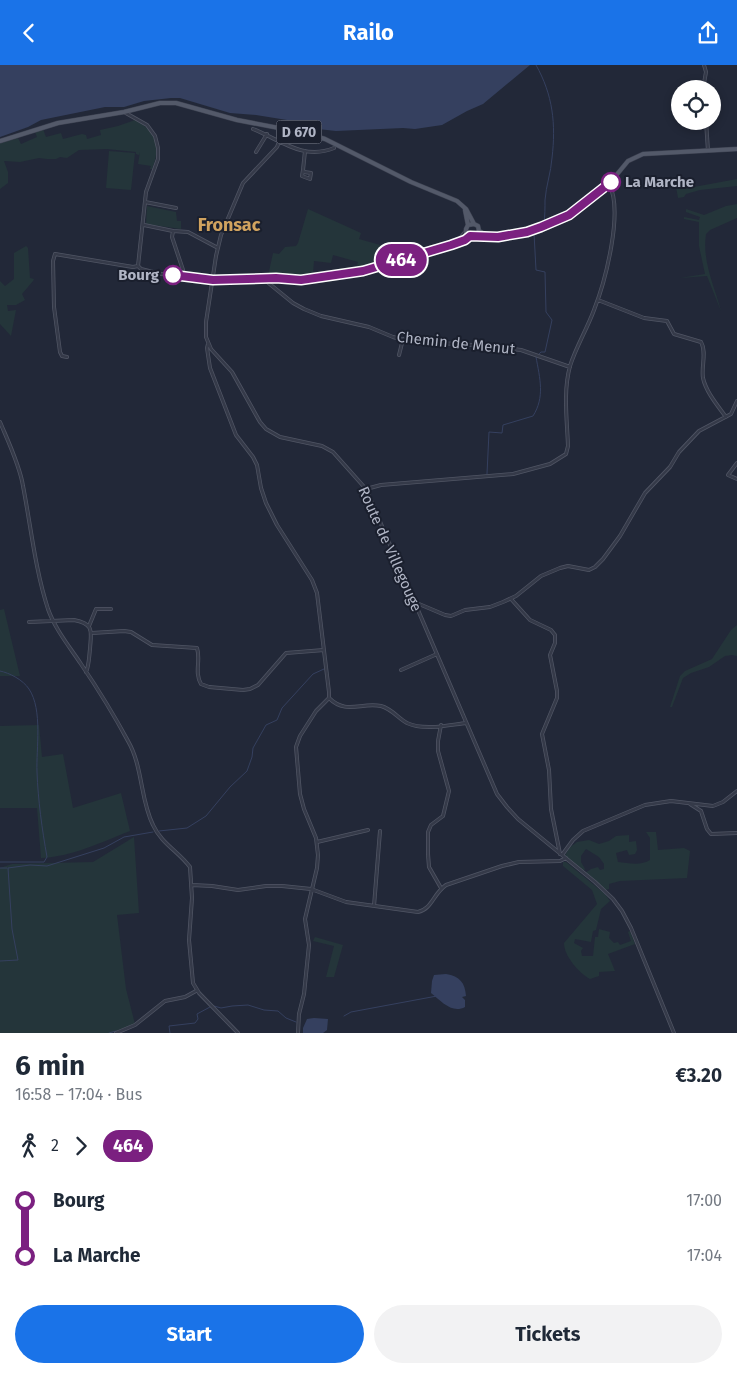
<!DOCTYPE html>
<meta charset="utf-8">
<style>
:root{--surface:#fff;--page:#f2f2f3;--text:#1f2937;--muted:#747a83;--accent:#1a73e8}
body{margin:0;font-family:"Fira Sans",sans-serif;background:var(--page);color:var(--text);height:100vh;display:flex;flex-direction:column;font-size:19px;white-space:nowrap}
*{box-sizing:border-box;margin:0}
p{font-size:16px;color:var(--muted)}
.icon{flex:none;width:28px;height:28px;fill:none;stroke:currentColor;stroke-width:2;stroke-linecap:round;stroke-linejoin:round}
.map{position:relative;height:968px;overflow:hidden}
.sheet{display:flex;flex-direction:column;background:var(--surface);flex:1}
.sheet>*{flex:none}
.badge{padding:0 10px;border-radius:16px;font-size:18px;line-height:32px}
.buttons{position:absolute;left:671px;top:15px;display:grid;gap:10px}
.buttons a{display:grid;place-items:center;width:50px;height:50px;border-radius:50%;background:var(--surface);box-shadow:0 2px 8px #0003;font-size:25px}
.map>.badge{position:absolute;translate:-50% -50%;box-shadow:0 0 0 2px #fff}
.legs{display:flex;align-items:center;gap:8px;height:55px;padding:0 15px;font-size:16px}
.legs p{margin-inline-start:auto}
.headline{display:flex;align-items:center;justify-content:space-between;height:85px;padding:0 15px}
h1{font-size:28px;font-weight:700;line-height:38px}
.button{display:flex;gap:10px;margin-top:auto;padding:10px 15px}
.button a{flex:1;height:58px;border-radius:30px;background:var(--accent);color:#fff;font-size:20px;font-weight:700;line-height:58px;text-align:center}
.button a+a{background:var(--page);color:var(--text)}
ul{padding:0 15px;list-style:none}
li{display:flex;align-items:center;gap:18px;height:55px;font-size:19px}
li i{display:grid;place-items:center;width:8px;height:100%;margin:0 6px;background:currentColor}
li i::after{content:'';width:12px;height:12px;margin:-6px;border:4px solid;border-radius:50%;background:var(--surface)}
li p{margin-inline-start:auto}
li:first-child i{background:linear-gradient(#0000 50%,currentColor 0)}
li:last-child i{background:linear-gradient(currentColor 50%,#0000 0)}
header{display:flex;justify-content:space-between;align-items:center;height:65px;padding:0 15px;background:var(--accent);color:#fff;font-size:22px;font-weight:700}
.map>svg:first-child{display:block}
.green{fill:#24353a}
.water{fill:#35405f}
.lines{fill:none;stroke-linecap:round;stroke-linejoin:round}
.stream{stroke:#35405f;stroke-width:1}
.minor-casing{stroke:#505564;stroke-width:4}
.major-casing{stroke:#3e4352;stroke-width:5}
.minor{stroke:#353a49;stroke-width:2.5}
.major{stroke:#535969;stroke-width:4}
.line-1-casing{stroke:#fff;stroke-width:11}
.line-1{stroke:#7b2080;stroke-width:8}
.stop-1-dot{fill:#fff;stroke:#7b2080;stroke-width:2.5}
.labels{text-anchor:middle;stroke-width:4;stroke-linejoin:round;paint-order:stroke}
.shield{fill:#1a1f2d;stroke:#838897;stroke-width:1}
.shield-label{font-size:14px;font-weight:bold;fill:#b0b5c5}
.stop-label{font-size:15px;font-weight:bold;fill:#b0b5c5;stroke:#1a1f2d;text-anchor:start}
.street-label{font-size:15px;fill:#b0b5c5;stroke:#1a1f2d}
.quarter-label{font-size:18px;font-weight:bold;fill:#d1a35f;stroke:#1a1f2d}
</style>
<header><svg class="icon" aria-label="back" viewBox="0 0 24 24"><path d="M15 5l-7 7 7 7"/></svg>Railo<svg class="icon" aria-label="share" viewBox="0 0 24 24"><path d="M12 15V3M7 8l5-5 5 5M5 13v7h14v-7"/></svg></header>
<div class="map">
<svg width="737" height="968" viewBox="0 0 737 968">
<rect width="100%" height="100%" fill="#222838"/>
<!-- green -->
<path class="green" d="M135 55C157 66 161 82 152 104H150L151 101 138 99 140 87 139 90 136 89V87L107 84 79 85 67 93 60 92 56 94H47L39 93 20 97 4 96 8 107V118L0 124V78L18 73 21 79 37 72 35 67 43 64 46 72 61 68 63 74 82 69 86 70 87 74 101 70 100 65 118 61Z
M109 86 135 88 131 125 106 123Z
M737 114V121L700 125 686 129 684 132 678 133 676 122 680 121 683 124Z
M737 139V153L710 165 706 169C702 196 714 220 721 246L707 211 680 213 705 209 699 181V157L684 154V152L699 155 700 152 686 147V144L704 150 726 141Z
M147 141 176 147 177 156H181V164L146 159Z
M308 144 361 168 359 174 398 185 397 194 367 204 356 205 358 197 333 190 331 198 314 196 313 208H310V212L302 213 268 211 273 188 279 189 285 182 296 181 298 178Z
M26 181 28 183 30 213 34 214 33 216 22 229 25 235 16 240H7L8 246 16 245 11 271 0 259V216L5 221 14 214V188Z
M4 544 20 611H0V545Z
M737 560V591L732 590 725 591 709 602 691 608 683 613 672 642H670L680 611 685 606 712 594 731 565Z
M39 660 42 692 63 689 73 743 121 728 130 766C102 777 71 792 41 793L37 743H0V661Z
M646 767H656L658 785 684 783 690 786 687 813 620 816 609 819V824L605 825 585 808 591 804 598 802 600 805 604 804V799L599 792 586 784 581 791V797L585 804 583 807 565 791 569 783 577 777 589 775 599 779 609 776 616 771 629 770V777L636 776 637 785 635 789 629 790 627 785 616 788 618 797C628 798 641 801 650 795V773Z
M134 772 139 848 117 850 126 924 135 959 111 968H0V803L12 799 93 797Z
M563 797H566L605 829 610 836 601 844 596 865 593 866 591 877 575 874 574 878 583 883 581 886 582 891H593L595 872H598L599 864 610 867 609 873 614 878 618 877 620 880 631 876 628 867 630 866 635 879 608 889 615 906 599 907V911L590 914C579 908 564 891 564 878L597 839 592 825 563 801Z
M315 872 343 880 334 912H326L334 881 313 876Z"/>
<!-- water -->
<path class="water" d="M0 0H530L483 39 467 46 442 60 415 64 403 63 336 66 318 64 300 61 287 55 256 50 230 48 180 33H171L144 36 124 42H105L41 55 28 62 0 72Z
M446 909C460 911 465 918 466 931L462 932 465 935V942C452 949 441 936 431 928L432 916 434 910Z
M314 953 328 954 327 965 323 968H303V963L307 954Z"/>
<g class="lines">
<!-- stream -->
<path class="stream" d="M534 162 544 158C545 150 545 143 545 135 546 121 551 107 552 93 556 59 553 30 536 0
M534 168 536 205 545 207 546 247 552 255 545 287H541L539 289
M487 409 489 367 502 368 503 360 533 351C545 332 540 314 536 292
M0 606C10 608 23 615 29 624 43 645 36 684 37 707 38 735 42 764 47 792L44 797H0
M159 766 187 763 206 751 230 722 247 706 252 692 253 683 266 660 277 655 282 643 313 609 324 604
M0 803H7
M0 896 18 895 12 864 8 803 30 800 47 801 104 783 124 772 153 767
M214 941 221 943 232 941 248 940 264 945 278 946 286 953 296 957
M344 951 351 947 437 931
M109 968 116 966
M170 968 169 961 195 958 198 954 197 949 210 942"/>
<defs>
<path id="minor" d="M703 24 706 7 704 0
M124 47 147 60 155 71 158 83V94L146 127 138 201
M706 56 708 86
M253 64C279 74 303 96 334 83
M284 64 277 82 243 118 221 170 216 191 206 257V272L211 284 232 307 260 357 266 364 280 372 322 381 333 387 366 424 497 729 507 742 518 754 595 817 613 834 622 846 631 863 674 968
M256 87 267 69
M303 105 302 111 310 114 311 108 304 107 303 105 305 86
M145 137 176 143
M144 160 173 166
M457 177 465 167
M138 201 141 204 161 209 213 215 276 213 309 215 369 205 451 180 465 175 470 171
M185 211 172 172 173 166 188 167 218 183
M265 213 266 216 293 238 304 244 321 251 369 262 393 272 407 276 489 281 521 285 570 302
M598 235 644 253 667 256 674 269 701 277C707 287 701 302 703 313 706 327 718 341 726 352
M208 279 207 283 210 303 236 370 253 392 257 400 261 423 266 438 277 460 312 515 317 528 329 627V633C346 650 361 637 381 641 392 644 398 653 407 658 424 666 449 660 466 658
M399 290 403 274
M67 292 62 291 60 287 54 242 53 196 55 189 133 202 138 201
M0 357C8 376 20 401 23 421 31 462 35 504 48 544 55 564 69 581 81 599 98 624 114 650 128 676 143 702 140 734 153 760 161 778 179 787 190 802L192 833 189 875 193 918 199 928 238 968
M737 398 728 410 737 414
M366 424 381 420 513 409 550 399 566 389 568 381C567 354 563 327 570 301 576 282 587 264 594 245 605 217 624 146 609 119
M511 534 530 555 551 565 555 570V578L550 590 557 626V633L542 669 549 705 551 744 560 789
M416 540 419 539 445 550 451 551 465 545 490 542 503 537 516 531 541 511 560 503 568 501 589 505 595 502 603 494 620 471 645 428 670 402 679 387 699 366 731 349 737 336
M29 557 74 555C95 559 91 567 90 584 89 592 89 601 86 607
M89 561 96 544H111
M92 568 124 566 131 567 152 580 197 583C201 595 194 607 201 619L209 622 243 625 250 624 258 620 286 588 324 585
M401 605 437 589
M690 739 701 746
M701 746 707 764 711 769 737 768
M317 777 368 765
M562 790 573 775 583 766 645 740 671 736 713 741 723 737 737 726
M192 820 212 821 238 825 266 821H282L311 824 346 837 418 847C432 844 433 829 446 820L502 801 519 797 560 796 566 793
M441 823 429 802 428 789V767L431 760 443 751 449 726 438 686V676L441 660
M374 841 380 766
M116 968 135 960 165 936 185 932 196 926
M298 968 299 949 304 929 309 880 305 854 317 803 318 790 316 773 304 744 300 729 296 682 300 671 316 646 329 633"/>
<path id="major" d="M0 76 58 58 124 47 160 38H176L237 55 305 68 325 74 411 117 457 136 466 144 474 159
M465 145 468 160
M479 166 476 171 471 172 466 168V164L468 160 474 159 478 161 479 166 489 171
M476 171 488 173 527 167 559 155 579 143 609 119 628 96 643 89 737 84"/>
</defs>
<!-- minor casing -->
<use href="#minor" class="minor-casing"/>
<!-- major casing -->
<use href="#major" class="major-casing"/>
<!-- minor -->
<use href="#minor" class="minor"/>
<!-- major -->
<use href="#major" class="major"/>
</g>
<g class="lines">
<defs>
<path id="line-1" d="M173 210 213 215 276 213 301 215 363 206 451 180 465 175 470 171 498 172 527 167 541 162 569 150 611 117"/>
</defs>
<!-- line-1 casing -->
<use href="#line-1" class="line-1-casing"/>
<!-- line-1 -->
<use href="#line-1" class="line-1"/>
</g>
<!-- markers -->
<g class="stop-1-dot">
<circle cx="611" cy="117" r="9"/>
<circle cx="173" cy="210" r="9"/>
</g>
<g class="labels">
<!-- shield labels -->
<rect class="shield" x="276.5" y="55.5" width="45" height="23" rx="4"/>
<g class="shield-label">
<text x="299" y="72">D 670</text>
</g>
<!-- stop labels -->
<g class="stop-label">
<text x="625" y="122">La Marche</text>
<text x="159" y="215" text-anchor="end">Bourg</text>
</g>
<!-- street labels -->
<g class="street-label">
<text transform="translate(456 278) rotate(6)" y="5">Chemin de Menut</text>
<text transform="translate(390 484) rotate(66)" y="5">Route de Villegouge</text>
</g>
<!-- quarter labels -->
<g class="quarter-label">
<text x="229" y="166">Fronsac</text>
</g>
</g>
</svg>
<div class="buttons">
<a><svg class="icon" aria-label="locate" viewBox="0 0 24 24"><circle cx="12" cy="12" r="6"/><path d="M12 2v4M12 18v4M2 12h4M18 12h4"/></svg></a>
</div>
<b class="badge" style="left:401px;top:195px;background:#7b2080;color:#fff">464</b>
</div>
<section class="sheet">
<div class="headline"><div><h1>6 min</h1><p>16:58 – 17:04 · Bus</p></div><b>€3.20</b></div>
<div class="legs"><svg class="icon" aria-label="walk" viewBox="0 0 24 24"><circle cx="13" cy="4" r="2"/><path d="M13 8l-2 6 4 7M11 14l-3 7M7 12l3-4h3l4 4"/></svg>2<svg class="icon" aria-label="forward" viewBox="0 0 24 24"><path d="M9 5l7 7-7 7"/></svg><b class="badge" style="background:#7b2080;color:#fff">464</b></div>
<ul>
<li><i style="color:#7b2080"></i><b>Bourg</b><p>17:00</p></li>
<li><i style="color:#7b2080"></i><b>La Marche</b><p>17:04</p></li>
</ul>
<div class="button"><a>Start</a><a>Tickets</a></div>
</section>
